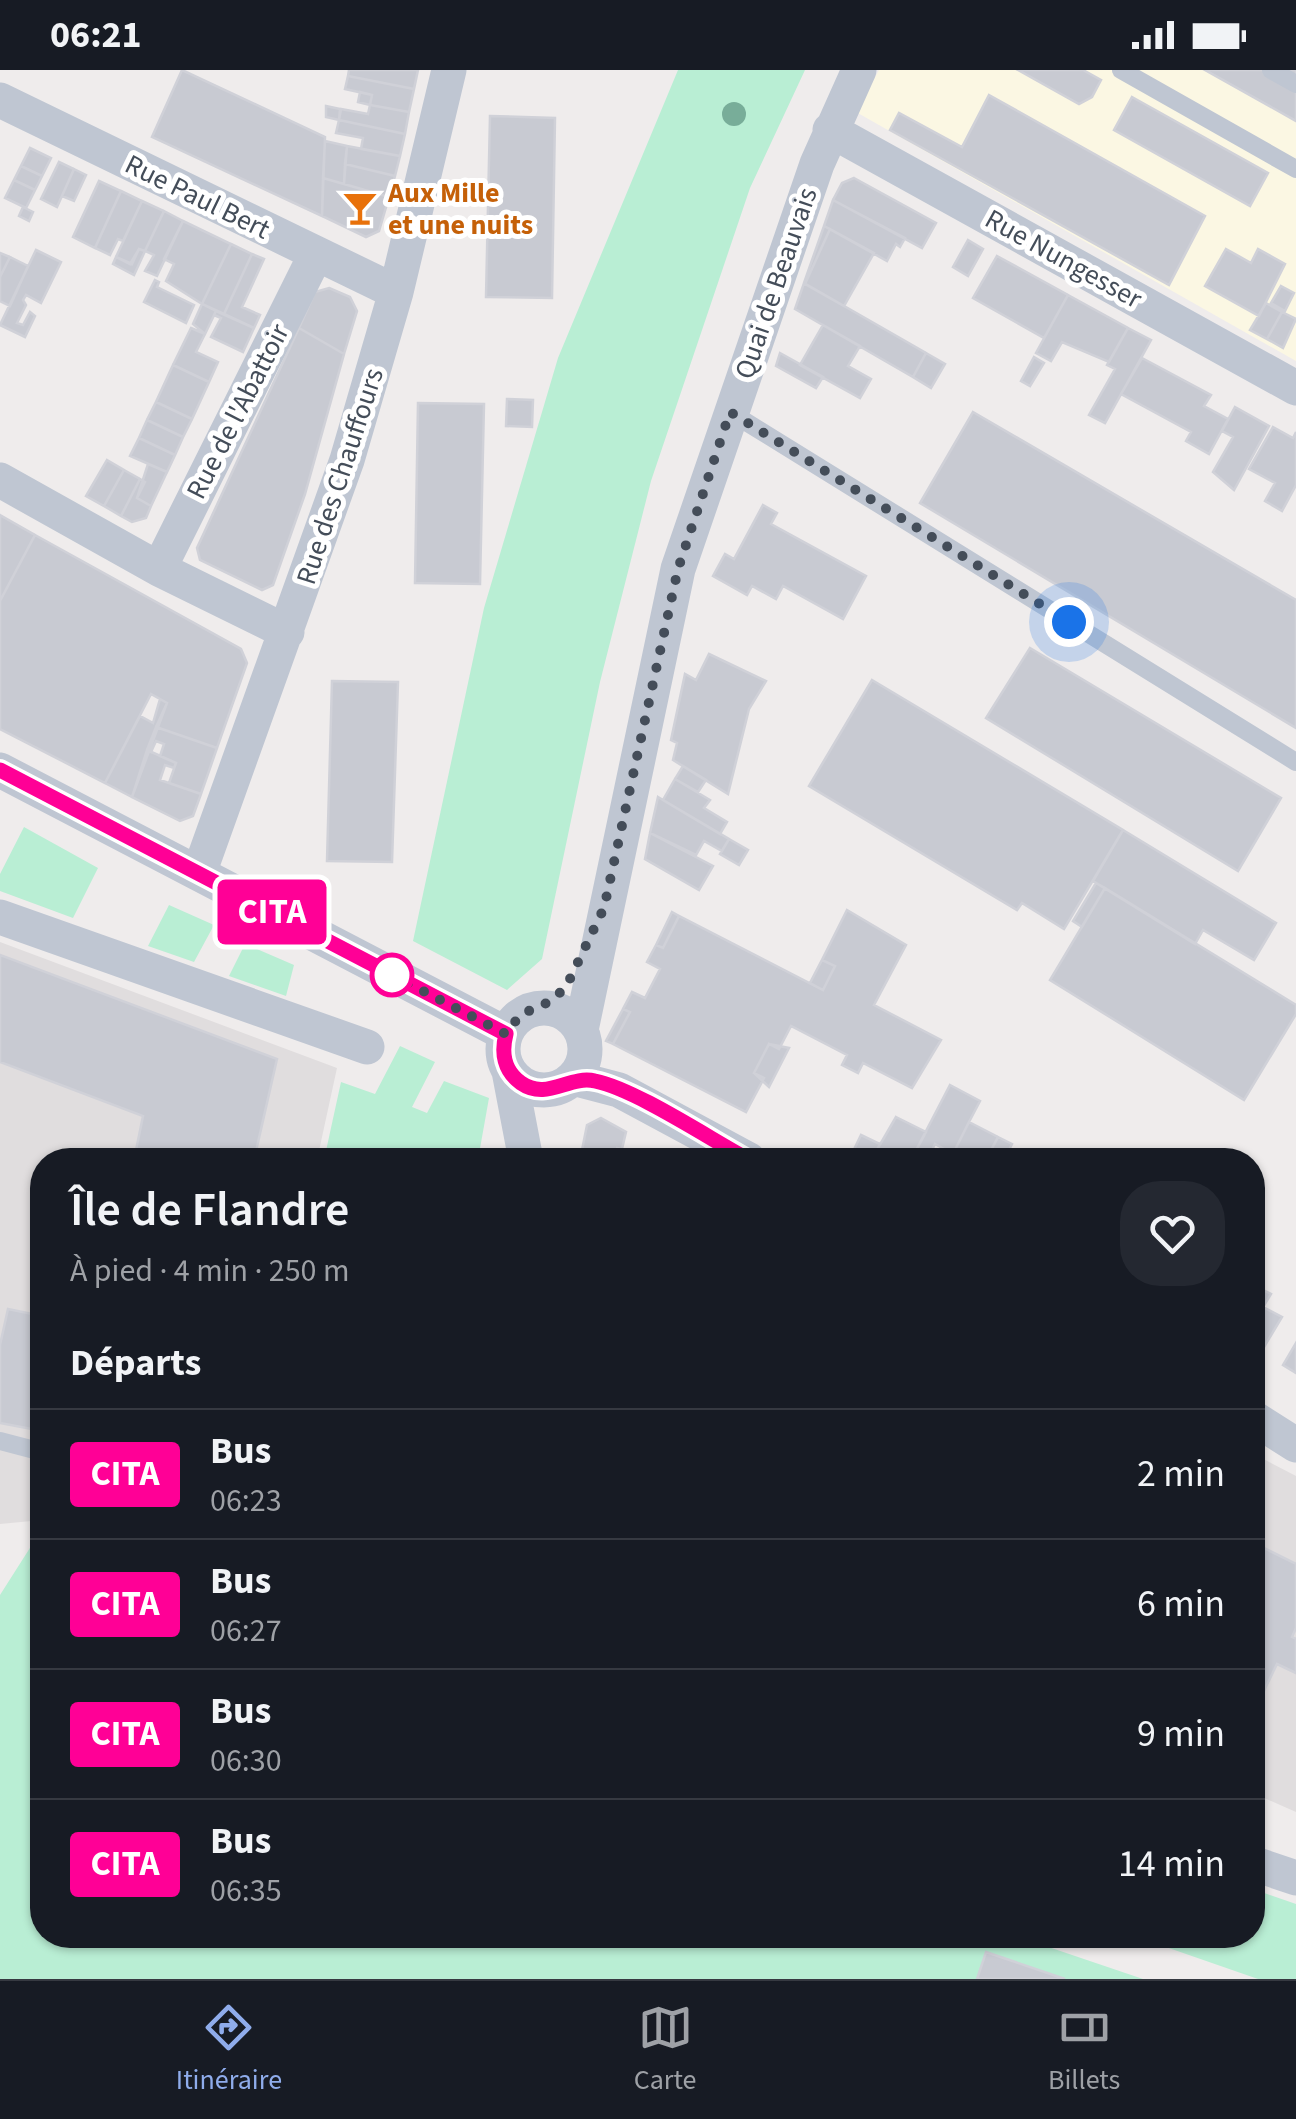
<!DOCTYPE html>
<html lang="fr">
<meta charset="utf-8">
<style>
:root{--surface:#171b24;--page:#242831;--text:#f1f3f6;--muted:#9ea1a6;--line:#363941;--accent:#8faceb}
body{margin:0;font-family:"Source Sans 3",sans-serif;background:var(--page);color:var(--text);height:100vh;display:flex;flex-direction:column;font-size:38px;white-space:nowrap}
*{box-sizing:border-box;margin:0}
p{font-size:32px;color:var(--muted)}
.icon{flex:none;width:55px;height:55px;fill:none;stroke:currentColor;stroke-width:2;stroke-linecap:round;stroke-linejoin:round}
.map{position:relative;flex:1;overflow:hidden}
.details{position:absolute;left:30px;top:1078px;width:1235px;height:800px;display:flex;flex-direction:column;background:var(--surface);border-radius:40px;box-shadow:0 2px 8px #0004}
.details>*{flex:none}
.badge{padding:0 20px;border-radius:8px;font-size:35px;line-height:65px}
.you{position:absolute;width:50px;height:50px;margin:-25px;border:8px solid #fff;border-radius:50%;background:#1a73e8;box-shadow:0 0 0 15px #1a73e833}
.map>.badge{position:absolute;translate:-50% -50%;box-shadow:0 0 0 5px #fff}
h2{padding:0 40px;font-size:38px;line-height:90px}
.round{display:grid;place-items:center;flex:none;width:105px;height:105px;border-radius:40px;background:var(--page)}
.head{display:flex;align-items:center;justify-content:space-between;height:170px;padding:0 40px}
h1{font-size:48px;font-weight:600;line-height:75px}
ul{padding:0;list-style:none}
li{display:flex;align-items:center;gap:30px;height:130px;padding:0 40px;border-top:2px solid var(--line)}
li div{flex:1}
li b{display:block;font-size:38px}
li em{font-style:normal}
li .badge{min-width:110px;font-weight:700;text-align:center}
.status{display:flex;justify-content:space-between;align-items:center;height:70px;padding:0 50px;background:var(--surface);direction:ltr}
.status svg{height:28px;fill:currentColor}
.dock{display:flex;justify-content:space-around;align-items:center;height:140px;border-top:2px solid var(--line);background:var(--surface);font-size:28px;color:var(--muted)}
.dock a{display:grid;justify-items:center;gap:5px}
.dock .active{color:var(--accent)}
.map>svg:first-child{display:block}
.commercial{fill:#fbf7e3}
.education{fill:#e0ddde}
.green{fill:#b9eed4}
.building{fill:#c8cad2;stroke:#d0d1d8;stroke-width:2.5}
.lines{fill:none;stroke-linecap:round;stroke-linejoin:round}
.lane{stroke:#bfc6d2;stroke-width:18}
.street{stroke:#bfc6d2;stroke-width:35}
.tree{fill:#78ad99}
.line-casing{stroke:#fff;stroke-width:22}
.line{stroke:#ff0096;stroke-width:15}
.walk{stroke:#444d59;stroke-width:10;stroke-dasharray:0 18}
.stop-dot{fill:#fff;stroke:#ff0096;stroke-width:5}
.labels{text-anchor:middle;stroke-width:10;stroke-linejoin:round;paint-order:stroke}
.food-label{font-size:28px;font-weight:bold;fill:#c56008;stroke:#fff;text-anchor:start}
.street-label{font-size:28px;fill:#444d59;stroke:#fff}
</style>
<div class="status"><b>06:21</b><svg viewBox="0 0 49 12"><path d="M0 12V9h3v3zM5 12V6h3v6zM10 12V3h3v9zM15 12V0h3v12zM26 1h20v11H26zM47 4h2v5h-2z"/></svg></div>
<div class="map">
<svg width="1296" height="1909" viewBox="0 0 1296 1909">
<rect width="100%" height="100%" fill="#efecec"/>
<!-- commercial -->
<path class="commercial" d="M879 0H1296V291L856 42Z"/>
<!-- education -->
<path class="education" d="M0 872 337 998 317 1090H42V1450L0 1454Z
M1252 1383 1296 1406V1742L1253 1723Z"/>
<!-- green -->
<path class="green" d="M678 0H805L750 118 651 411 600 612 542 889 507 920 413 871 484 538 558 288Z
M24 757 98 798 73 848 0 821V804Z
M169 835 214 855 194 892 148 876Z
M245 874 294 895 286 926 229 906Z
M400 976 435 992 412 1037 427 1043 444 1011 489 1028 479 1084 487 1090H324L341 1012 375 1024Z
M42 1459V1865H1013L1143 1909H0V1525Z
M1253 1819 1296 1834V1909H1258L1140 1868 1252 1865Z"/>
<!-- building -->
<path class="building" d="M182 0 325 67 322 146 152 67Z
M349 0H418L414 19 348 6Z
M1018 0H1083L1101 10 1092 27 1079 34Z
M1205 0H1296V51Z
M348 6 414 19 409 42 370 35 372 25 345 19Z
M360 22 372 25 370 35 358 32Z
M989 25 1205 146 1169 215 890 60 899 43 962 77Z
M1132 27 1268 103 1250 136 1114 60Z
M370 35 409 42 405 64 339 50 341 39 368 44Z
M326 36 340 39 339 50 326 47Z
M490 46 555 48 552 228 486 227Z
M339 50 405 64 400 86 361 79 363 68 336 63Z
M325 71 347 76 344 114 323 108Z
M347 76 400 86 395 106 345 94Z
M30 78 51 88 42 106 21 96Z
M59 92 74 99 57 137 41 129Z
M345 94 395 106 389 127 344 114Z
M21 96 42 106 35 120 14 110Z
M74 99 86 105 74 131 62 126Z
M323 108 389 127 379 161 366 167 322 146Z
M854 108 936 153 922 178 833 130 842 113Z
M14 110 35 120 26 138 5 128Z
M99 111 121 121 95 178 73 167Z
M121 121 142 131 123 171 118 169 110 185 95 178Z
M833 130 905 168 900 177 896 174 887 191 824 156Z
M142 131 164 141 145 181 139 179 130 194 116 187Z
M23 137 33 142 29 151 19 146Z
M164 141 183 151 157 206 145 201 154 185 145 181Z
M183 151 231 174 202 234 166 211 174 194 164 189Z
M824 156 830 159 805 214 804 213Z
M830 159 874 183 844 236 805 214Z
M968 170 983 179 968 206 953 197Z
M231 174 252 184 224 244 202 234Z
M139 179 145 181 134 205 113 194 116 187 132 194Z
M1226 179 1251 193 1258 179 1285 194 1259 246 1205 216Z
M36 180 61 192 41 233 26 225 23 230 26 235 17 253 23 255 30 242 35 246 25 267 0 255Z
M0 183 10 187 0 207Z
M252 184 264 189 242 237 260 245 254 258 224 244Z
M997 186 1068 225 1044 268 973 228Z
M10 187 28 196 10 236 0 231V207Z
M155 210 159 212 157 217 194 235 186 253 144 232Z
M804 213 926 283 913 307 795 239Z
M1281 216 1294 223 1285 241 1271 233Z
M329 218 350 227 357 241 344 284 299 258 315 222Z
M1068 225 1128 258 1109 292 1062 272 1051 291 1036 283Z
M1266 233 1282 242 1267 269 1250 260Z
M202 234 216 241 205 264 193 254Z
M216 241 254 258 243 282 211 267 221 248 214 245Z
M1282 242 1296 249 1283 278 1267 269Z
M823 255 860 276 848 296 871 309 860 328 800 295Z
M191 258 205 264 196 282 218 292 209 312 173 295Z
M299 258 344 284 305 424 273 515 262 520 200 490 197 478Z
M1128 258 1151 270 1105 353 1089 345 1115 299 1107 295Z
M780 283 823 307 816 318 776 296Z
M926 283 945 294 931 318 913 307Z
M1034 287 1044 293 1030 316 1021 311Z
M1142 288 1211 325 1204 336 1228 349 1209 384 1186 371 1191 362 1121 324Z
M173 295 209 312 192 349 156 332Z
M507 329 533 330 532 357 506 356Z
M156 332 192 349 183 367 147 350Z
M418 333 484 334 480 514 415 513Z
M1235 337 1269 356 1234 420 1213 402 1233 367 1222 361Z
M973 342 1296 530V658L920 433Z
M147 350 183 367 175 385 139 368Z
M1273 357 1293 368 1296 362V415L1282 441 1265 431 1275 413 1249 399Z
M139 368 175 385 167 402 130 386Z
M107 390 124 400 104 436 86 426Z
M148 394 167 402 151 436 137 428Z
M124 400 140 409 121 446 104 436Z
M140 409 145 412 137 428 151 436 146 448 132 452 121 446Z
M763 435 777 443 771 454 866 506 843 549 783 516 776 529 752 516 747 525 713 506 725 484 734 489Z
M0 445 35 465 0 531Z
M35 465 241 579 247 593 217 678 156 657 167 633 151 624 105 713 0 659V531Z
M1030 578 1281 728 1238 801 986 648Z
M709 584 766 611 749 639 728 724 673 690 677 673 671 670 685 604 696 610Z
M872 610 1123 760 1064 859 1022 833 1017 840 809 716Z
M332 611 398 612 392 792 327 791Z
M160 629 167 633 132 727 105 713 140 646 153 653Z
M156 657 217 678 201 724 169 713 176 693 160 686 164 674 156 671 151 682 147 680Z
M147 680 176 693 174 698 165 695 160 710 201 724 193 746 180 751 132 727Z
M683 696 706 710 698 722 675 709Z
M675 709 710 730 704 738 727 752 720 764 663 730Z
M658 727 729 769 722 781 704 771 696 785 650 763Z
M1123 760 1276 853 1254 890 1203 860 1195 874 1093 811Z
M650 763 713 796 699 820 645 789Z
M729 769 748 780 739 795 720 784Z
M1096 813 1105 818 1082 857 1073 851Z
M1105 818 1296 935V944L1244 1030 1050 910Z
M847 840 906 875 874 935 941 970 912 1018 863 993 858 1003 842 995 847 985 791 956 779 979 769 974 754 1003 764 1008 746 1042 613 974 630 942 623 939 632 922 645 928 660 899 647 892 656 875 663 878 679 846 823 920 835 896 822 890Z
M672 842 679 846 663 878 656 875Z
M0 885 277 989 254 1090H134L143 1046 0 992Z
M822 890 835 896 823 920 810 913Z
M623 939 630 942 613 974 606 971Z
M769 974 789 978 769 1017 754 1003Z
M950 1015 980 1031 969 1052 953 1084 935 1074 927 1090H911Z
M896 1047 926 1062 911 1090 891 1086 889 1090H871Z
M601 1048 626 1062 622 1079 617 1078 614 1090H580L587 1055Z
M969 1052 998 1067 986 1090H965L953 1084Z
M861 1065 880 1074 871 1090H849Z
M998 1067 1012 1074 1007 1084 1018 1090H986Z
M1255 1216 1271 1224 1263 1237 1282 1247 1264 1277 1252 1271Z
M8 1239 42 1246V1361L0 1353V1275Z
M1296 1273V1303L1283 1295Z
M1252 1472 1296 1494V1558L1292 1567 1296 1569V1603L1277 1594 1259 1631 1252 1628Z
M986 1882 1065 1909H977Z"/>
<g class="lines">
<!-- lane -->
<path class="lane" d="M1121 0 1296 99
M1271 0 1296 14
M730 342 1296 692
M0 1371 42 1382"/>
<!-- street -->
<path class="street" d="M0 30 396 222
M830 60 1296 318
M0 410 159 499 287 562
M159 499 316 184
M0 700 506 964
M199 803 347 390 396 222 449 0
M0 847 367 977
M503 979a41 41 0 1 1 82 0a41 41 0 1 1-82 0Z
M581 960 678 499 817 94 859 0
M509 1001 526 1090
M573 1008 619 1020 749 1090
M1252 1347 1296 1375
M1252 1793 1296 1808"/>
</g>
<!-- trees -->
<circle class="tree" cx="734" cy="44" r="12"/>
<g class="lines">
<defs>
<path id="line" d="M0 700 506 964C501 983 504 1001 521 1013 547 1031 569 1005 595 1011 635 1019 710 1069 749 1090"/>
</defs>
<!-- line casing -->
<use href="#line" class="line-casing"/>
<!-- line -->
<use href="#line" class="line"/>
<!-- walk -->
<path class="walk" d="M392 905 506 964 520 945 551 931 566 917 604 838 678 499 730 342 1069 552"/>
</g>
<!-- icons -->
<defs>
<symbol id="bar-bare" viewBox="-9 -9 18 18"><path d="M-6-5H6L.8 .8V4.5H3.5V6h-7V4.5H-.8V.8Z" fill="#e8710a" stroke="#fff" stroke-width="2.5" paint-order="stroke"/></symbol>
</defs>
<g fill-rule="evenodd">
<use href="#bar-bare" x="335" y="113" width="50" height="50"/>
</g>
<!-- markers -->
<circle class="stop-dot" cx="392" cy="905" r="20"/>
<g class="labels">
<!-- food labels -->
<g class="food-label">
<text x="388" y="132">Aux Mille<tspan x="388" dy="32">et une nuits</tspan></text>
</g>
<!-- street labels -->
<g class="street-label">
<text transform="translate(198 126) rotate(26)" y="10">Rue Paul Bert</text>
<text transform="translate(1064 188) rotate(29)" y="10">Rue Nungesser</text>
<text transform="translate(775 213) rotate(-71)" y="10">Quai de Beauvais</text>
<text transform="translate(237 341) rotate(-63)" y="10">Rue de l'Abattoir</text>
<text transform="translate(339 406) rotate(-72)" y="10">Rue des Chauffours</text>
</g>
</g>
</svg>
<div class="you" style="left:1069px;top:552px"></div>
<b class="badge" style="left:272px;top:842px;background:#ff0096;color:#fff">CITA</b>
<section class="details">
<div class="head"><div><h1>Île de Flandre</h1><p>À pied · 4 min · 250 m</p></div><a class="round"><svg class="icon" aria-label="heart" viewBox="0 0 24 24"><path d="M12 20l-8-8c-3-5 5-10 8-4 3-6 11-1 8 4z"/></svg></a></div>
<h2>Départs</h2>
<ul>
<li><span class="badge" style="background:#ff0096;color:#fff">CITA</span><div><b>Bus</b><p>06:23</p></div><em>2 min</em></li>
<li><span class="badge" style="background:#ff0096;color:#fff">CITA</span><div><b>Bus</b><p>06:27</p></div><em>6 min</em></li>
<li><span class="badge" style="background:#ff0096;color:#fff">CITA</span><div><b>Bus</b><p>06:30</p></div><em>9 min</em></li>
<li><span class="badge" style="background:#ff0096;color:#fff">CITA</span><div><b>Bus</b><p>06:35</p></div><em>14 min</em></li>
</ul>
</section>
</div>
<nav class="dock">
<a class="active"><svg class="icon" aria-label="directions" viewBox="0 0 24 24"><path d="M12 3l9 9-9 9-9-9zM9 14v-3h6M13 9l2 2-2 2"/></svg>Itinéraire</a>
<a><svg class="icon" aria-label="map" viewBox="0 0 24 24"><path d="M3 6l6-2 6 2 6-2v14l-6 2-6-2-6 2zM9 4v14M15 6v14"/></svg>Carte</a>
<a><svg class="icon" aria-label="tickets" viewBox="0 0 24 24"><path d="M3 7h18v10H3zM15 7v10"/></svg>Billets</a>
</nav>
